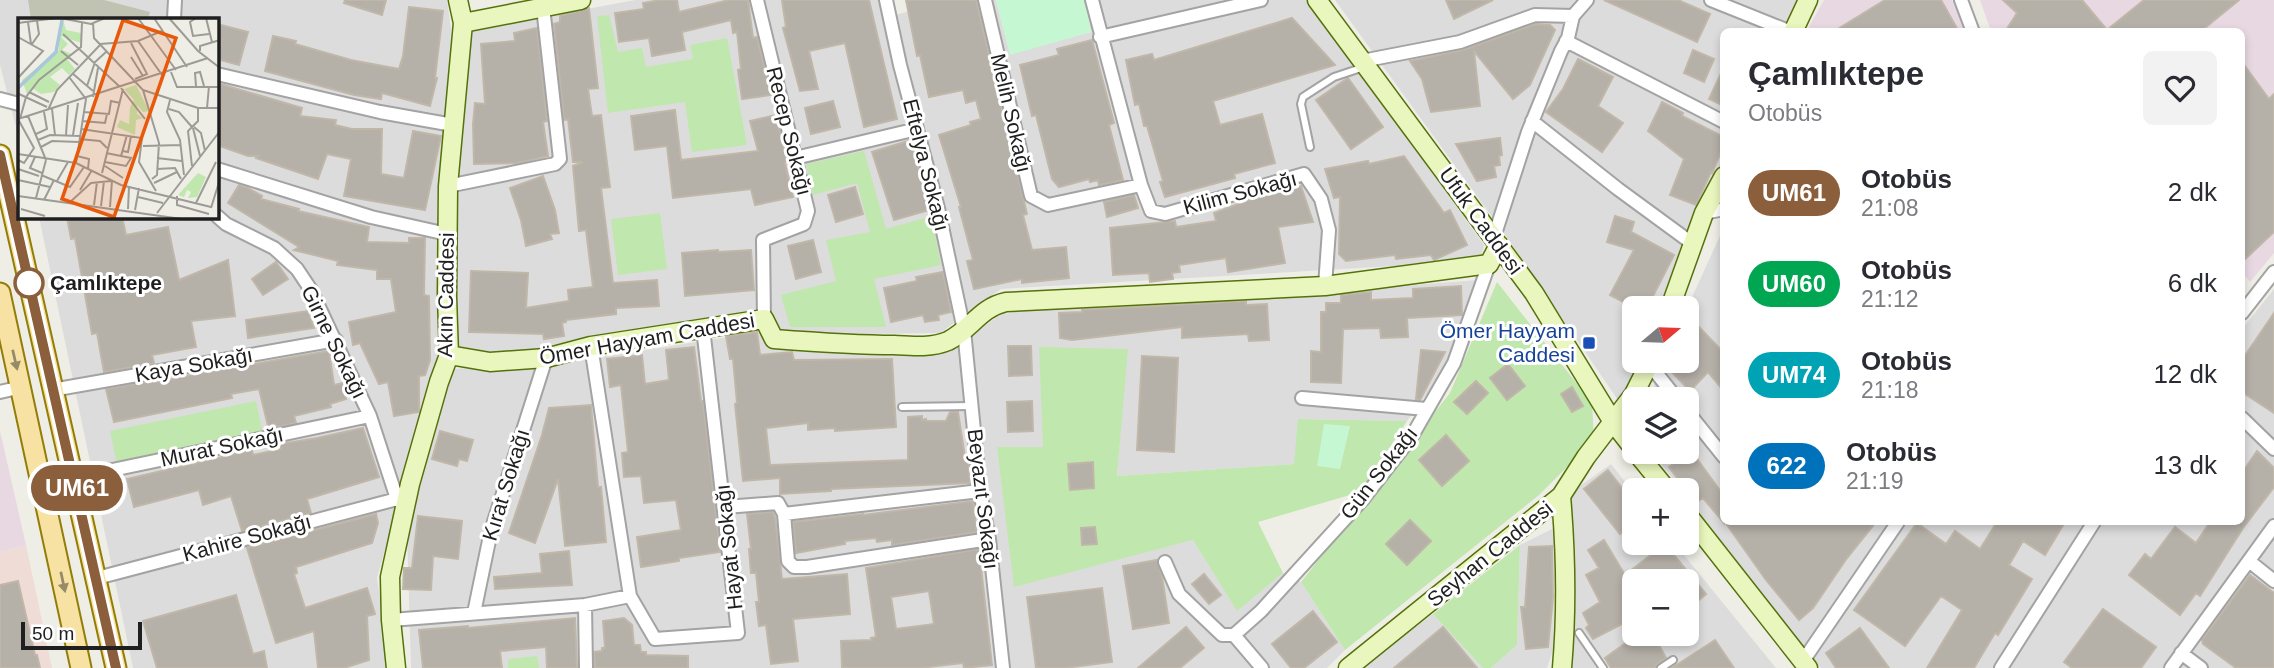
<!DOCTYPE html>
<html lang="tr">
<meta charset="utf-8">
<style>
:root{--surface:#fff;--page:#f2f2f3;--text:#2b2b33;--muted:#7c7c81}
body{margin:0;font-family:Arial,sans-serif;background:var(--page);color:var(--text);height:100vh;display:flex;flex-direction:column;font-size:26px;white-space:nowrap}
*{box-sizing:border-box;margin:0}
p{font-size:23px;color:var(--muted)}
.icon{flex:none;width:38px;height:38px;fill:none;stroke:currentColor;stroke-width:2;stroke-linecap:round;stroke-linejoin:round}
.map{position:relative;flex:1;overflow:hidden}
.panel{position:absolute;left:1720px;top:28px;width:525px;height:497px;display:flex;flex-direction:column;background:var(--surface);border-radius:10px;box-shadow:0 4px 10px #0003}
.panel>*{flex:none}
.badge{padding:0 14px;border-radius:23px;font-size:24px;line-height:46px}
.needle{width:46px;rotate:71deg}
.buttons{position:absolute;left:1622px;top:296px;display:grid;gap:14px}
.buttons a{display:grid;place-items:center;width:77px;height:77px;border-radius:10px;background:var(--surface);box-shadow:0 4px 10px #0003;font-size:35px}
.scale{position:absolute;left:21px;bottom:18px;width:121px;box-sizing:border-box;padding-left:7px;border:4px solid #1f1f1f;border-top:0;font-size:19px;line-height:24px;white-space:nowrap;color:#1f1f1f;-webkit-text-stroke:5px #fff;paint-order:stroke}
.map>.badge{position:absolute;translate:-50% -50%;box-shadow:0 0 0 4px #fff}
.round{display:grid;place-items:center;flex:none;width:74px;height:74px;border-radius:10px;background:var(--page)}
.overview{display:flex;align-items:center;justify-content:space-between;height:119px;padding:0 28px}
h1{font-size:33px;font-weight:600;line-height:52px}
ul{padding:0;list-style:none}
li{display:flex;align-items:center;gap:21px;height:91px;padding:0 28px}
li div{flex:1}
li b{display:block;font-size:26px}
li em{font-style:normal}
li .badge{min-width:77px;font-weight:700;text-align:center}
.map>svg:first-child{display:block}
.residential{fill:#dddcdc;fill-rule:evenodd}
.commercial{fill:#efdcd6}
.industrial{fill:#e8d8e2}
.construction{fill:#c0c3b2}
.grass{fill:#c0e7ae}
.park{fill:#c5f7d2}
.building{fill:#b5b0a8;stroke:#c0b7a9;stroke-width:2;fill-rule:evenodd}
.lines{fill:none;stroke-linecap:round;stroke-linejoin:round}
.lane-casing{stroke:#a3a3a3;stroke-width:10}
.street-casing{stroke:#a3a3a3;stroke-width:16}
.secondary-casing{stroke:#54720b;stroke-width:21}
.primary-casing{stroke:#927d08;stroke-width:23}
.lane{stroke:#fff;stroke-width:6}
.street{stroke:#fff;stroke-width:12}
.secondary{stroke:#e9f6bd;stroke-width:18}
.primary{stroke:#f7e2a3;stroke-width:19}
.oneway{fill:#968a68}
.line-casing{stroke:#fff;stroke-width:16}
.line{stroke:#8b5e3c;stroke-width:10}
.stop-dot{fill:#fff;stroke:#8b5e3c;stroke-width:3.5}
.transit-dot{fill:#1a4fb4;stroke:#fff;stroke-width:2.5}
.labels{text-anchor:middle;stroke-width:6;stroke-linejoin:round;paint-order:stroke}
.street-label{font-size:21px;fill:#1f1f1f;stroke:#fff}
.stop-label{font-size:21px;font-weight:bold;fill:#1f1f1f;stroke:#fff;text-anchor:start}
.transit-label{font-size:21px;fill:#164399;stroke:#fff;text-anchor:end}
.inset-river{fill:none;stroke:#a9c6db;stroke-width:3.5}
.inset-road{fill:none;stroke:#9c9b96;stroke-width:2}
.view{fill:#e8590c;fill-opacity:0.15;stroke:#e8590c;stroke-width:3.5}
.inset-edge{fill:none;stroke:#1f1f1f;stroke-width:3.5}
</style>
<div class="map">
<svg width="2274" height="668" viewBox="0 0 2274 668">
<rect width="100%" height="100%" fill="#efeee6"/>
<!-- residential -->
<path class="residential" d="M0 0H447L451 29 439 351 377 578 390 668H133L39 217H217V19H19V139L0 65Z
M635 0H889L891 16 953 0H996L1010 54 1091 32 1085 0H1307L1484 245 1480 261 1001 289 940 333 786 335 764 316 534 353H458L451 212 469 31Z
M1335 0H1802L1786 31 1724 32V159L1661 308H1634V360L1639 361 1620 403 1508 239Z
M1724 227V522H2242V329L2274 289V668H1821L1687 497V490H1682L1652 452H1687V399H1648L1665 361 1687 360V308Z
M1478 280 1441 375 1407 421 1299 419 1295 464 1117 476 1127 349 1043 448 1014 586 1193 540 1237 610 1283 573 1301 582 1345 650 1327 668H411L407 531 451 369 549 365 760 332 769 346 908 355 953 348 1000 315 1030 309 1274 296Z
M1611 464 1634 493V542L1674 543 1776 668H1567L1570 493ZM1634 581H1687V634H1634Z
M1556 527 1553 650 1547 668H1491L1517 645 1520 545Z
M1433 614 1483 668H1360Z"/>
<!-- commercial -->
<path class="commercial" d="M26 545 52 668H0V552Z"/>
<!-- industrial -->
<path class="industrial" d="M1824 0H1952L1967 31 1806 32Z
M1980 0H2274V253L2250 282 2242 272V32L1991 31Z
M0 431 26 545 0 552Z"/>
<!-- construction -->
<path class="construction" d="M28 0H104L150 12 148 19H31Z"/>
<!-- grass -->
<path class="grass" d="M609 15 618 52 642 48 646 67 693 59 690 45 727 38 747 145 692 152 685 102 608 113 597 16Z
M864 151 886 229 931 216 941 265 874 279 886 327H790L781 295 836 281 826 240 870 232 857 183 813 195 806 164Z
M660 213 667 269 618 275 611 219Z
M1497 282 1592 403 1594 440 1539 495 1345 650 1301 582 1450 393Z
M1039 347 1128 349 1117 476 1294 464 1298 419 1407 421 1360 492 1258 522 1283 573 1237 611 1193 540 1014 587 997 447H1043Z
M256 401 263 435 117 465 110 431Z
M1520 545 1517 645 1491 668H1483L1433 614Z
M537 656 539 668H508V659Z"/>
<!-- park -->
<path class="park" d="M996 0H1085L1091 32 1010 55Z
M1324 424 1350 426 1340 469 1317 466Z"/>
<!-- building -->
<path class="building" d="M345 0H386L382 15 344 3Z
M660 0H677L679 12 729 0H748L753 38 757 37 771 95 742 99 738 70 741 69 737 32 733 33 731 20 682 32 685 50 652 56 649 38 619 42 615 13 644 9 643 3Z
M782 0H869L897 119 864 127 845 43 809 51 818 89 800 91 783 28 786 27Z
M906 0H976L1027 214 1023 215 1032 250 1066 247 1069 278 1022 283V279L974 289 967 261 973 260 959 207H961L939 135 971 125 970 122 981 119 976 100 966 103 963 90 929 97 920 55 917 56Z
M1446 0H1493L1454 19Z
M1604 0H1678L1710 14 1697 42Z
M1885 0H1941L1959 32H1833Z
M2003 0H2082L2107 30 2144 0H2239L2200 32H2005L2017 13Z
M409 7 443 11 435 78H437L430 106 382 93 381 99 354 95 265 71 273 36 296 41 295 44 351 60 399 69 403 56Z
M589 8 598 88 588 89 592 116 601 115 610 187 601 188 613 283 657 280 659 306 616 308V314L566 320V322L562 323 564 336 544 339 543 334 469 332 471 271 528 273 526 308 569 301 568 290 593 287 586 230 579 231 573 166 583 162H573L568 119 564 120 554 24 560 22V16Z
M1292 18 1335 65 1213 101 1220 125 1262 114 1275 163 1234 174 1235 178 1165 197 1160 182 1163 181 1147 126H1144L1139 104 1135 105 1126 60 1152 54 1154 60Z
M217 24 248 32 239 65 217 59Z
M1536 24 1550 25 1555 30 1530 85 1513 99 1474 51 1480 106 1431 112 1422 79 1410 61 1463 50Z
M537 28 547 121 543 122 548 156 518 163 474 164 473 124 475 103 485 104 481 44 515 41 514 33Z
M1092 40 1114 123 1109 125 1123 180 1099 185 1098 180 1090 182 1089 179 1059 187 1052 179 1036 115 1032 116 1020 65 1059 55 1057 49Z
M1693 50 1714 59 1704 82 1684 73Z
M1578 59 1613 77 1598 106 1623 123 1602 152 1546 112 1563 89Z
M2242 62 2269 99 2274 94V232L2242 262Z
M1724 67V106L1709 99Z
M1348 78 1383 127 1351 149 1316 100Z
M217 83 302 108 300 116 336 120 335 125 352 129H382L381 174 404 178 413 131 441 136 425 210 344 196 351 159 327 154 318 179 256 158 258 156H248L217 145Z
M833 101 840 127 811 134 805 108Z
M1662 102 1683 113 1682 116 1724 137V145L1712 173 1711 172 1696 205 1670 195 1684 159 1648 131Z
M675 110 681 160 758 151 750 121 776 115 787 162 785 163 793 197 755 205 751 189 673 198 667 146 635 150 631 116Z
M1500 138 1502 155 1499 156 1500 165 1494 166 1496 177 1477 181 1456 144Z
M911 140 929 210 894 220 872 152Z
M1404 156 1444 213 1450 210 1467 245 1434 260 1431 255 1396 259 1395 255 1346 261 1339 254 1340 197 1334 198 1325 169 1368 161 1369 164Z
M543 176 555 210 559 233 550 234 552 239 526 246 521 220 510 188Z
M239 185 248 188 262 196 261 199 299 209 298 211 369 227 367 242 409 243V238H425L424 295 429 296 430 360 425 375 419 376V412L394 416 388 382 379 384 360 343 353 345 349 322 396 312 391 279H377V270L337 265 338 261 294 250 299 247 228 203Z
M1301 186 1313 222 1278 227 1285 263 1228 272 1226 258 1179 265 1180 272 1172 273 1173 279 1150 282 1149 273 1113 275 1110 228 1175 221 1176 227 1216 221 1214 213 1259 196Z
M855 187 863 214 836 222 828 195Z
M1134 195 1138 208 1107 217 1104 202Z
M1615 216 1634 222 1631 232 1674 255 1647 308H1635L1610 295 1634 250 1607 242Z
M67 217H122L126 235 168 227 179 280 228 260 235 316 191 321 196 347 152 355 154 363 104 372 97 333 92 334 75 238 71 239Z
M813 240 821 272 796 279 788 246Z
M718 250V252L751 250 754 290 685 296 682 253Z
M276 262 288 279 263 295 252 279Z
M943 272 951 312 938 315 939 320 925 322 923 315 891 322 884 288 917 281 916 277Z
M1461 286 1462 315 1407 318 1408 337 1381 338 1380 328 1343 329 1341 383 1311 382V351L1321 352V312H1326V303H1341V295L1371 292V300L1413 298V289Z
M1246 301V305L1267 304 1269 340 1249 341 1248 334 1182 338V327L1072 340 1060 338 1059 313 1082 312V310Z
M308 311 314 328 248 338 246 320Z
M2274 313V413L2242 392V360Z
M1696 324 1724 353V391L1708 372 1690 391 1669 369 1678 360H1687V341Z
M757 332 760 355 792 352 794 360 892 359 896 427 835 431V428L808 430V423L766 428 770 465 908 460V417L922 416V420L926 419V421H946L950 412H958L965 457H968L970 483 831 489V491L780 494V478L743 481 735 404 737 403 733 359H730L726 336Z
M1008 346H1031L1032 375 1009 376Z
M694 347 701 401H703L720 552 679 558V561L641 567 637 537 681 530 676 500 644 503 641 476 624 477 622 453 628 452 621 385 610 387 607 359 642 355 645 384 669 380 666 350Z
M1421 350 1445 352 1420 400 1416 399Z
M329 351 334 385 343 383 346 399 330 404 331 407 294 416 296 423 276 427 275 424 268 426 259 389 231 394 232 398 114 422 106 389 158 380V382L201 373Z
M1142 356 1178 358 1174 452 1137 450Z
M1508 364 1525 386 1507 400 1490 378Z
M1476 381 1488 393 1467 414 1454 402Z
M1572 387 1583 406 1572 412 1561 394Z
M1032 401 1033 431 1008 432 1007 402Z
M591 405 598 487H601L606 542 565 546 558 479 535 543 509 533 542 435 549 408Z
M363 428 379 477 307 499 311 513 242 531 231 496 203 505 199 490 134 507 127 479 252 450 253 455 281 449 280 444 317 438Z
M440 431 473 440 467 461 459 459 457 466 432 459Z
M1446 435 1469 461 1442 486 1419 460Z
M2257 451 2274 468V487L2243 528 2200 596 2196 593 2180 615 2129 575 2145 554 2151 559 2175 527 2196 543 2210 522H2242V473Z
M1667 452H1692L1724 496V523L1703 498 1695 503 1669 467 1676 462Z
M1093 462 1094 488 1070 490 1068 464Z
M1608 470 1634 503V522L1620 534 1584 489Z
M973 501 977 532 892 545V540L877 542 876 538 845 541V544L796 553 793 522 863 514V515Z
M773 512 775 517 782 579 847 574 850 614 793 619 798 661 771 664 766 625 759 626 756 602H759L756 573H751L749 549H751L747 514Z
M376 514 378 523 372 543 296 567 297 573 294 574 305 608 367 588 375 614 367 616 369 660 344 668H318L314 631 276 643 247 548Z
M418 516 462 521 458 559 433 556 431 590 403 589 404 568H412Z
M1410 520 1431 541 1407 565 1386 544Z
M1725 522H1876L1847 558 1813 608 1799 620 1766 580Z
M1997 522H2065L2045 555 2023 541 2009 565 2032 579 1998 635 1995 633 1974 668H1927L1962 610 1941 596 1905 646 1854 610 1917 523 1946 544 1955 531 1980 549Z
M1095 527 1097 544 1082 545 1081 528Z
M1604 540 1625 575 1665 544 1706 594 1687 610V581H1634V618L1593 639 1586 628 1589 625 1583 613 1600 602 1586 575 1599 568 1588 550Z
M1552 546 1553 597 1548 647 1526 649 1521 607H1525L1529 547Z
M979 549 992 665 964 668 963 663 920 668H842L841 641 872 640 871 638 876 637 866 568ZM929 591 934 624 896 629 891 597Z
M569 551 572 585 495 589 494 577 542 573 540 554Z
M1157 560 1162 576 1169 623 1133 629 1123 566Z
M1204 574 1221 595 1209 604 1192 584Z
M2250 575 2274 593V668H2236L2203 644 2202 640Z
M18 581 35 655H37L40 668H0V585Z
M1102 588 1112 662 1065 668H1036L1027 597Z
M236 595 253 654 264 651 267 668H157L143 621Z
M2103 609 2156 647 2141 668H2072L2064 662Z
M1313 611 1337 642 1304 668H1291L1272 644Z
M575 618 577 668H547L546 647 500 651 502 668H423L419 630 468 626V628Z
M624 618 632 625 634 645H640L641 652H646V655L688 656V668H595L594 652 602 651V648H605L603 621Z
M1186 627 1204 648 1180 668H1138Z
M1443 627 1477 668H1394Z
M1860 628 1889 668H1836L1826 653Z
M1638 634H1653L1666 658 1657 664 1655 668H1611L1605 658Z
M1715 640 1734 668H1672Z"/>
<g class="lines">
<defs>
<path id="lane" d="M1310 147 1301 104 1303 97 1334 77 1364 67
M902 407 972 406
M1579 633 1603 668
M1661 668 1673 660"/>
<path id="street" d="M757 0 808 211 804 224 763 240 764 319
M886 0 900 65 938 208 964 330 980 491 989 539 1003 668
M985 0 1031 196 1048 205 1141 185
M1092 0 1141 185 1151 211 1165 214 1304 174 1321 199 1329 230 1325 286
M1711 0 1791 32
M1961 0 1973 32
M174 19 175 0
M1100 37 1261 0
M1566 41 1724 122
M1362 61 1460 42 1535 15 1573 16
M217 74 380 112 453 125
M0 99 19 104
M1532 121 1618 189 1693 244
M795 158 917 129
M217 169 371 217 447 234
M448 186 555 164 560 159 543 7
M1704 213 1724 209
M217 216 226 224 274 248 297 269 311 290 370 416 397 499 405 505
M1494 237 1528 132 1561 51 1568 38 1573 16 1587 0
M2242 313 2274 272
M591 346 630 596 655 639 738 633 703 328
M1650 365 1677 399
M52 390 336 340
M0 392 22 387
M1302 398 1426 409
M1687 411 1724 457
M2242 418 2274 449
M74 478 370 416
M725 507 778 503 784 514 980 491
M784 514 788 561 794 567H807L989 539
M2249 561 2274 581
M1165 562 1179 594 1222 635H1234L1262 668
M97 578 397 499
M585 605 586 668
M474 613 491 531 546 358
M391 620 585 605 630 596
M1234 635 1261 611 1363 499 1412 436 1454 363 1489 264
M2181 653 2201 668
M1803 661 1898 522
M2001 668 2094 522
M2171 668 2274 526"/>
<path id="secondary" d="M1317 0 1534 293 1613 422 1634 449
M463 23 581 0
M1793 32 1808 0
M1670 308 1704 213 1724 176
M449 355 490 362 546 358 591 346 764 319 774 339C814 342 854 345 894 345 911 346 932 348 948 341 972 329 979 308 1006 302L1325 286 1489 264 1499 245
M1636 452 1667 490
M1561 496C1566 554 1567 610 1562 668
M1687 514 1808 668
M396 668 391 620 390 577 410 484 439 382 449 355 447 297 448 186 463 23 458 0
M1348 668 1561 496 1586 457 1634 394 1651 360"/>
<path id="primary" d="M0 155 116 668
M0 293 81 668"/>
</defs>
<!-- lane casing -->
<use href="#lane" class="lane-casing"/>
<!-- street casing -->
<use href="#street" class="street-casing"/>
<!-- secondary casing -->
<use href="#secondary" class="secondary-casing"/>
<!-- primary casing -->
<use href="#primary" class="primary-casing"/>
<!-- lane -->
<use href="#lane" class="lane"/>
<!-- street -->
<use href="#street" class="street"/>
<!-- secondary -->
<use href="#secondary" class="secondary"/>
<!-- primary -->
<use href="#primary" class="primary"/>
</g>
<!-- one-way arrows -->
<defs><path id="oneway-solid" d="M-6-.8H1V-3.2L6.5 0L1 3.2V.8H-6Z" transform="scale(1.75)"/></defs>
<g class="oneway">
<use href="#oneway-solid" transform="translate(15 360) rotate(77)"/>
<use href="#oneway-solid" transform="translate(63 582) rotate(78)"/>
</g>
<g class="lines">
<defs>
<path id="line" d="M0 155 116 668"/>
</defs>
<!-- line casing -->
<use href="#line" class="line-casing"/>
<!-- line -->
<use href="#line" class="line"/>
</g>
<!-- markers -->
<circle class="stop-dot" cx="29" cy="283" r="14"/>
<rect class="transit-dot" x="1582" y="336" width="14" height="14" rx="3.5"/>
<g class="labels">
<!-- street labels -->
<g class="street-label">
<text transform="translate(1011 113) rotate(77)" y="7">Melih Sokağı</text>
<text transform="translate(789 131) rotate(76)" y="7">Recep Sokağı</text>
<text transform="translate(926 165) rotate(76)" y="7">Eftelya Sokağı</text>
<text transform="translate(1240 193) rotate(-15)" y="7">Kilim Sokağı</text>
<text transform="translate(1481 221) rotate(54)" y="7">Ufuk Caddesi</text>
<text transform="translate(446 295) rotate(-89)" y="7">Akın Caddesi</text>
<text transform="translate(647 339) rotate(-10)" y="7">Ömer Hayyam Caddesi</text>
<text transform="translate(334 342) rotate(64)" y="7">Girne Sokağı</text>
<text transform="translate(194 365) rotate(-10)" y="7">Kaya Sokağı</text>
<text transform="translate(222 447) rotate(-12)" y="7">Murat Sokağı</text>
<text transform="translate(1379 473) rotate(-52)" y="7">Gün Sokağı</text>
<text transform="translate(506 485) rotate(-73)" y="7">Kırat Sokağı</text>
<text transform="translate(983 499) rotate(83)" y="7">Beyazıt Sokağı</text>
<text transform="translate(247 538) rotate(-15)" y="7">Kahire Sokağı</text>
<text transform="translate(729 547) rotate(-96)" y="7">Hayat Sokağı</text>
<text transform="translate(1490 554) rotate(-39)" y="7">Seyhan Caddesi</text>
</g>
<!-- stop labels -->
<g class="stop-label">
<text x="50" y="290">Çamlıktepe</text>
</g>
<!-- transit labels -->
<g class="transit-label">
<text x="1575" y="338">Ömer Hayyam<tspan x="1575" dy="24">Caddesi</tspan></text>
</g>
</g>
<!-- overview -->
<g transform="translate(18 18)">
<rect width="201" height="201" fill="#efeee6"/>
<path d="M45 2 48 12 63 15V25L42 18 50 26 44 32 54 36 49 41 57 51 51 57 44 50 32 59 42 67 36 74 23 76 14 70 9 76 4 62 41 32 42 16ZM118 67 131 93 125 94 119 87V96L125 100 118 102 117 117 99 109 102 102 111 106 112 90 115 82 118 84 106 71ZM180 155 188 159 179 179 170 180 173 174 169 172 166 179 160 177Z" fill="#c0e7ae"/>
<path class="inset-river" d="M0 70 38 34 44 2"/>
<path class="inset-road" d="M42 0 73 6 87 0M120 0 158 52M136 0 169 49M151 0 180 33 202 50M178 0 172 4 175 18 191 16M188 0 194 24M10 4 13 26M0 5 39 0M75 5 76 20 125 72 141 125 139 157 134 161M45 16 102 69M0 19 25 33 0 60M120 23 144 57M113 25 129 56 117 61M14 26 21 16 19 3M82 26 120 23 144 13M43 33 60 47M182 33V28L202 22M113 39 125 58M153 54 159 69H202M54 55 75 73M51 59 68 81 58 145M69 68 77 44 88 34M178 68 177 55 182 54 186 68M103 70 127 101M125 72 180 90H202M11 74 31 84M1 76 29 89M75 79 80 50M152 82 149 94 162 122 166 157M189 90 191 68M34 91 37 117M151 91 161 94 174 109M30 92 39 72 82 27M66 94 91 96 93 83 102 85M10 98 28 142M0 101 190 40M0 101 16 130 6 145 0 142M2 101 8 79 21 62 63 29 64 4M64 103 87 105 89 96M176 109 183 115 187 133M175 110 182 138M63 111 124 120 121 144 138 173M18 116 29 111 26 94M48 117 50 87M55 117 60 85M61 121 82 123 89 130M20 122 32 117 62 118M125 128 163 127M23 129 34 123 61 124M105 133 110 134 113 118M0 136 58 145 103 167 193 189M59 138 71 141 70 151M103 138 109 117M17 139 12 150 24 155M139 140 164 143M87 144 108 148 113 140 88 135M87 148 105 160M174 148 170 113 180 103V90M0 151 21 158M139 151 157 150 163 161M84 155 105 71M23 157 52 169 66 149M0 162 32 169M39 163 50 144M136 165 159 154M62 172 74 152M0 178 164 201M159 178V187L191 196M120 179 145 185M18 180 28 142M26 182 36 162M51 185 73 165 93 163M178 185 198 144M76 187 79 164M83 188 86 163M92 189 94 163M193 190 202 161M3 191 27 198M110 191 111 169M117 192 121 170M139 195 202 113"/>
<path class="view" d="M105 2 158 20 96 199 44 181Z"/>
<rect width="201" height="201" class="inset-edge"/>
</g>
</svg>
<div class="buttons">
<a><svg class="needle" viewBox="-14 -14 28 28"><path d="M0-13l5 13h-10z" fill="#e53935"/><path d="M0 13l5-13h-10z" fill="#7c7c81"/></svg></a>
<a><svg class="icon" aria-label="layers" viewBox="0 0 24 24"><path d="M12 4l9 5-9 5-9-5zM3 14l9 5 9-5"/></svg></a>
<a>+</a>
<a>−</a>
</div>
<div class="scale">50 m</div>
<b class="badge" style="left:77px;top:488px;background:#8b5e3c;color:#fff">UM61</b>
<section class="panel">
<div class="overview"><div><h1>Çamlıktepe</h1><p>Otobüs</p></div><a class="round"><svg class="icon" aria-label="heart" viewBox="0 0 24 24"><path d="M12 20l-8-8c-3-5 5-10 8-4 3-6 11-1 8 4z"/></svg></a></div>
<ul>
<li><span class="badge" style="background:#8b5e3c;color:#fff">UM61</span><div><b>Otobüs</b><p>21:08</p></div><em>2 dk</em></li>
<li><span class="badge" style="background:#00a651;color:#fff">UM60</span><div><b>Otobüs</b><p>21:12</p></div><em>6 dk</em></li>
<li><span class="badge" style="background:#00a3b4;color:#fff">UM74</span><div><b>Otobüs</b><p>21:18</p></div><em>12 dk</em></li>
<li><span class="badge" style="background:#0072bc;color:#fff">622</span><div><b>Otobüs</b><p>21:19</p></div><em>13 dk</em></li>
</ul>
</section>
</div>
